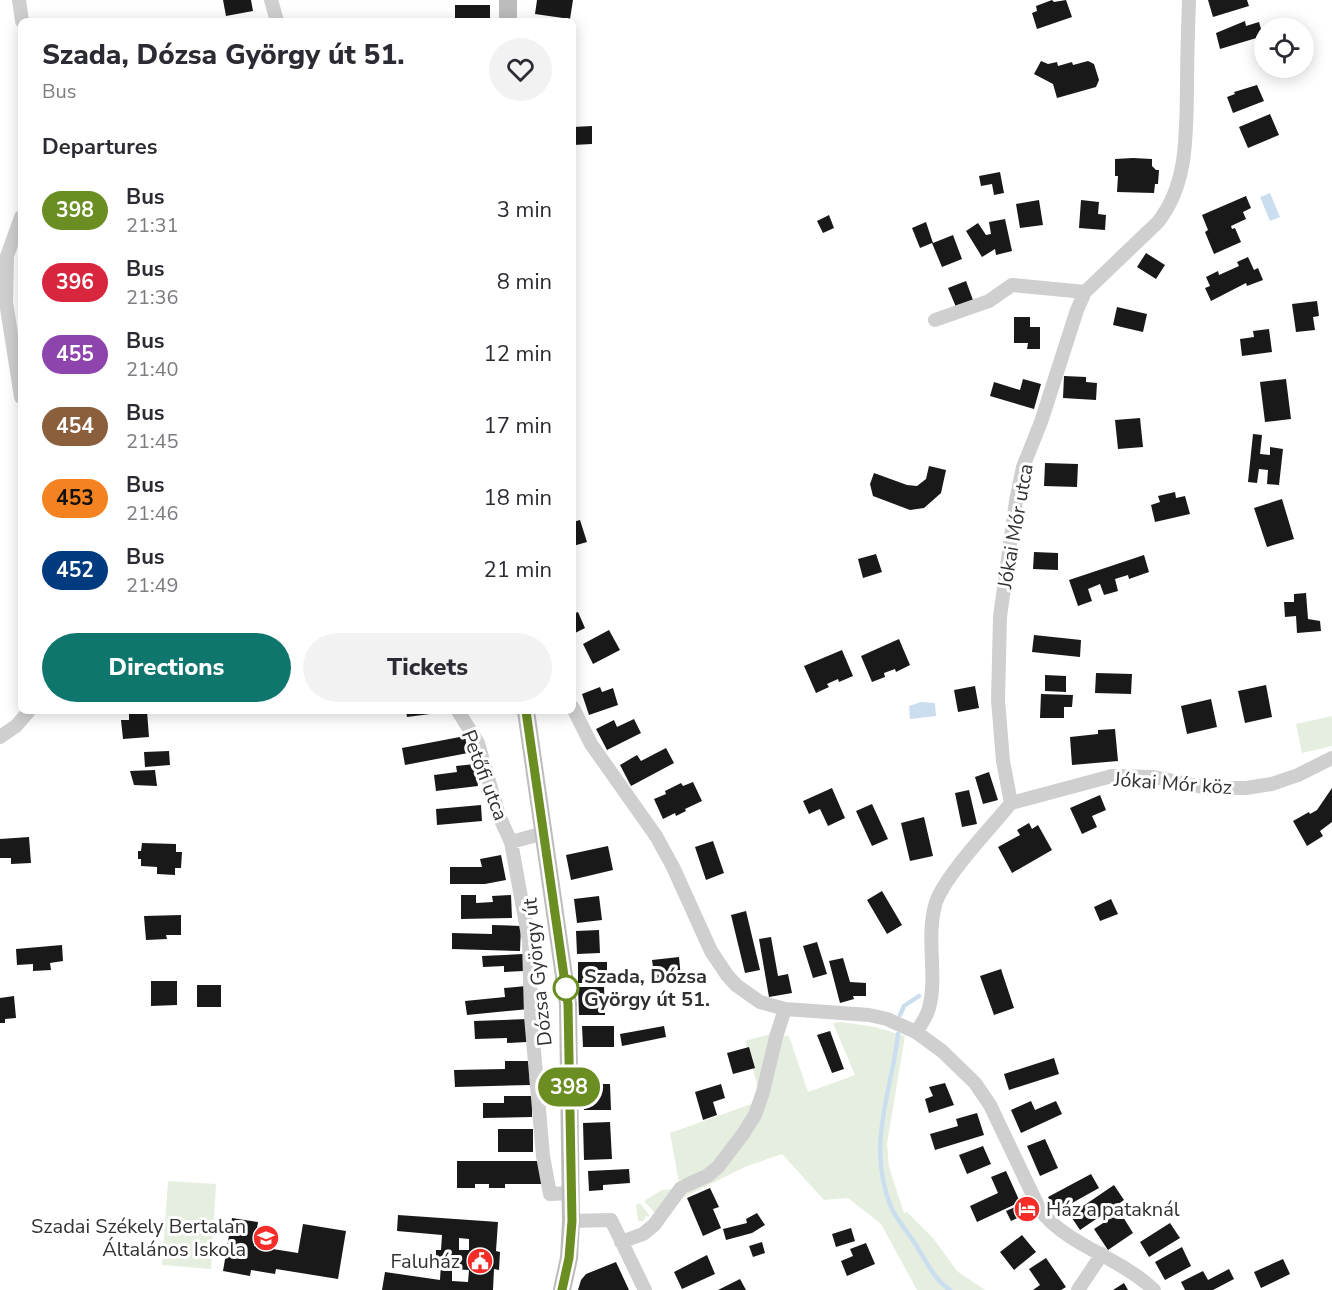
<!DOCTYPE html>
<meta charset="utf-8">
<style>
:root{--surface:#fff;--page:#f2f2f3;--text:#2b2b33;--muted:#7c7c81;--accent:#0f766e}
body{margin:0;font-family:"Nunito Sans",sans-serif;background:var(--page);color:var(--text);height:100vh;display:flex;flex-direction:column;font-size:22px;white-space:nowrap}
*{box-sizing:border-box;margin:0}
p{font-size:20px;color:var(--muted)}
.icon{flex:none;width:33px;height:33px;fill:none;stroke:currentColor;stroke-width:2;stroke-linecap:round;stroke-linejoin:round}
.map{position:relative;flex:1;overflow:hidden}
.details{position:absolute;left:18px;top:18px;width:558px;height:696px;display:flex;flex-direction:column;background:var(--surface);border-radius:9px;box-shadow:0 3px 15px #0003}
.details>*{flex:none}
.badge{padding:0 12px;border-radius:20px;font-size:21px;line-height:39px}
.controls{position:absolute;left:1254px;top:18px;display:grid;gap:12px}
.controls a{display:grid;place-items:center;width:60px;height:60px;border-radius:50%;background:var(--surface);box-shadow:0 3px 15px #0003;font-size:30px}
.map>.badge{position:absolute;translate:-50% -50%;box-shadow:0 0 0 3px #fff}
h2{padding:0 24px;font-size:22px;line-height:54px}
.round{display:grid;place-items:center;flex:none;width:63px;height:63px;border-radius:32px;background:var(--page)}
.overview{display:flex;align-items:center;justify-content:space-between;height:102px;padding:0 24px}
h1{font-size:28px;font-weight:800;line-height:45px}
.button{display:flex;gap:12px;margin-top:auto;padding:12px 24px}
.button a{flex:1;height:69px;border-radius:36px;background:var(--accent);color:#fff;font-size:24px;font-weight:800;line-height:69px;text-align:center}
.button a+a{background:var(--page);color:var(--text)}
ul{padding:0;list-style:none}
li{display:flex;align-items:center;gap:18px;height:72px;padding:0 24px}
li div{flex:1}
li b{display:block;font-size:22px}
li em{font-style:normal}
li .badge{min-width:66px;font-weight:700;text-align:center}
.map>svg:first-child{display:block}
.green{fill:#e6efdf}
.water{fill:#cadef0}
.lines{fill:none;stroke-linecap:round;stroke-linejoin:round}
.stream{stroke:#cadef0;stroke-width:4.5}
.building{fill:#191919;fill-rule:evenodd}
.street{stroke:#cfcfcf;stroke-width:14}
.secondary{stroke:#bcbcbc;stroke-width:18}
.line-casing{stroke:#fff;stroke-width:14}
.line{stroke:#6b8e23;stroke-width:9}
.stop-dot{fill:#fff;stroke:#6b8e23;stroke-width:3}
.labels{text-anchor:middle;stroke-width:6;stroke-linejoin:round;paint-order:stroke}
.street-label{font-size:20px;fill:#323232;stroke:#fff}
.stop-label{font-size:20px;font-weight:bold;fill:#323232;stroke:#fff;text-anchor:start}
.poi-label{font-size:20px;fill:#323232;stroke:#fff;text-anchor:end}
</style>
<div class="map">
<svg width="1332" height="1290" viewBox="0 0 1332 1290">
<rect width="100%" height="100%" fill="#fff"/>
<!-- green -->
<path class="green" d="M1332 716V746L1302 753 1296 724Z
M842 1022 875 1027 905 1036 887 1144 889 1167 904 1213 907 1212 933 1238 957 1271 985 1290H917L881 1224 848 1198 824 1200 782 1154 747 1166 684 1197 678 1177 670 1133 754 1103 759 1091 745 1041 770 1034 789 1036 808 1092 855 1075 833 1023Z
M168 1181 216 1184 211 1269 162 1265Z
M676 1189 655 1213 644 1201 662 1190Z
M640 1203 650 1216 648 1217 646 1216 643 1221H638L636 1205Z"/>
<!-- water -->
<path class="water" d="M1270 193 1280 217 1270 221 1260 197Z
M921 702 935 703 936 716 910 719 909 706Z"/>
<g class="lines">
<!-- stream -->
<path class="stream" d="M900 1015 904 1006 919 996
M898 1034C891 1096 866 1144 891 1207 897 1220 906 1230 914 1242 925 1258 933 1279 950 1290"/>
</g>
<!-- building -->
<path class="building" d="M223 0H251L253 11 226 16Z
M537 0H573L570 19 535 14Z
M1052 0 1054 2 1066 0 1072 17 1037 29 1032 13 1037 11 1036 6Z
M1208 0H1247L1249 6 1213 17Z
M455 5H490V21H455Z
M1245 21 1246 26 1259 22 1263 36 1220 49 1216 33Z
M1041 61 1048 64 1057 62 1058 66 1072 62 1073 65 1088 61 1094 64 1099 80 1096 87 1057 98 1053 84 1034 74Z
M1257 85 1264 101 1233 113 1227 97 1235 94 1234 92Z
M1270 114 1279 135 1248 148 1239 127Z
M592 126V144L573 145V127Z
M1133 158 1152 159V166L1156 170H1159L1158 184H1155L1154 193 1117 192 1118 176H1115V159Z
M1000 172 1004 193 994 195 992 184 981 186 979 176Z
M1246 196 1251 208 1243 212 1246 219 1231 226 1232 229 1235 228 1241 242 1214 254 1205 232 1208 230 1202 215Z
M1039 200 1043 225 1020 228 1016 204Z
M1081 200 1099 202 1098 214 1106 215 1105 230 1079 228Z
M829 215 834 228 823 233 817 221Z
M1005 219 1012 251 996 255 995 249 982 257 966 231 978 223 986 235 991 234 989 222Z
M926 222 933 243 953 235 962 259 942 267 932 243 920 248 912 228Z
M1146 253 1165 265 1156 279 1137 267Z
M1248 257 1254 270 1258 268 1263 280 1247 286 1246 283 1211 301 1205 288 1210 286 1206 277 1218 271 1219 275 1239 266 1237 262Z
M966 281 973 300 956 307 948 288Z
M1317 301 1319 316 1313 317 1315 330 1296 332 1292 304Z
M1117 307 1147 314 1143 332 1113 325Z
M1014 317H1030V327H1040V349H1027L1028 343H1014Z
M1269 329 1272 352 1242 356 1240 339 1254 337 1253 331Z
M1064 376 1086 377V382L1097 383 1096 400 1063 398Z
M1023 379 1041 384 1034 409 990 396 994 382 1020 390Z
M1286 379 1291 419 1265 422 1260 382Z
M1140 418 1143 447 1118 449 1115 420Z
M1253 434 1262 435 1260 454 1270 455V447L1283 449 1279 485 1267 484 1268 470 1259 469 1257 483 1248 482Z
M1045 463 1078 464 1077 487 1044 486Z
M929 466 946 470 941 493 924 508 910 510 873 496 870 484 874 473 907 485 917 486 926 479Z
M1175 492 1176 498 1185 496 1190 514 1155 522 1151 505 1160 502 1158 496Z
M1282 499 1294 539 1267 547 1254 508Z
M580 520 587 542 573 546V522Z
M1034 552 1058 553V570L1033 569Z
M876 554 882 572 863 578 858 559Z
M1144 555 1149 572 1129 579 1128 575 1115 579 1118 591 1104 595 1100 584 1088 589 1092 601 1078 606 1069 580Z
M1306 593 1308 619 1320 621 1321 631 1297 633 1296 616 1285 617 1284 602H1294V594Z
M578 612 585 628 573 634V614Z
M609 630 620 650 593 664 583 644Z
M1034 635 1081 640 1080 657 1032 652Z
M899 639 910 665 896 672 895 669 884 673 885 677 872 682 861 656Z
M842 650 853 676 839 682 838 679 827 684 829 687 816 693 804 666Z
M1096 673 1132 674 1131 694 1095 693Z
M1045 675 1066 676V692L1045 691Z
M1266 685 1272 717 1245 723 1238 691Z
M975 686 979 708 958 712 954 690Z
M600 687 602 692 613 688 618 705 589 715 582 694Z
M1041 694 1073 695 1072 707H1064V718H1040Z
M1211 699 1217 727 1187 734 1181 706Z
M129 711H147L149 737 123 739 121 720H129Z
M406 711H430V714L407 717Z
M634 719 641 733 607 750 596 729 614 720 617 727Z
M1115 729 1118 761 1072 765 1070 737 1098 734V730Z
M465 736 468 753 405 765 402 748Z
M666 748 674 763 631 786 620 765 637 755 641 761Z
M169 751 170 765 145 767 144 752Z
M475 764 478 786 436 791 434 775 457 772 456 766Z
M155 770 157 786 134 785 130 771Z
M989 772 998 800 983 804 975 777Z
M693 782 702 801 685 809 686 811 676 816 675 813 663 819 654 799 666 794 665 791 681 783 683 786Z
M832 788 845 818 828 826 820 809 809 814 803 801Z
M1332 788V822L1320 831 1323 836 1307 846 1293 821 1309 812 1310 814 1317 810Z
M969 790 977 824 962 827 955 793Z
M1100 795 1106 810 1092 816 1097 827 1082 834 1070 808Z
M872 804 888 839 872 846 856 811Z
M481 805 482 821 437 825 436 809Z
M924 817 933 856 910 861 901 823Z
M1029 823 1032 829 1038 825 1052 850 1012 873 998 847 1020 835 1017 830Z
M29 837 31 863 11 864V858H0V839Z
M713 841 724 873 706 880 695 847Z
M142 843 176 844V852H182L181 868H175V875L157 874V867L141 866V859H138V851H141Z
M608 846 613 870 571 880 566 855Z
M501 855 506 880 485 884H450V867H482L480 859Z
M882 891 902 925 887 934 867 900Z
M461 895H476V903L493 902 492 896 511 895 512 918 461 919Z
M599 896 602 920 577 923 574 899Z
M1111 899 1118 914 1100 921 1094 907Z
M746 911 760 970 745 973 731 915Z
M181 915V935H166L167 939 146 940 144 916Z
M492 925 521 926 520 951 452 949V933L492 934Z
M599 930 600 953 577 954 576 931Z
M771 937 778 976 788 974 792 993 769 997 759 939Z
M817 942 827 974 813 978 803 946Z
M62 945 63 961 50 963 51 970 33 971V964L17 965 16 949Z
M523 954 524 971 504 972V966L483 967 482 956Z
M679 957 681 979 655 981 652 960Z
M843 958 850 982 866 983V996H853L854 999 840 1003 829 961Z
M578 962H607V983H578Z
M1001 969 1014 1008 994 1015 980 976Z
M151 981H177V1005L151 1006Z
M197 985H221V1007H197Z
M526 986 529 1009 467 1015 465 1001 505 997 504 988Z
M578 987H604L605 1015H579Z
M14 996 16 1018 5 1019V1023H0V998Z
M527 1019V1042L507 1043V1038L475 1039 474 1021Z
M582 1026H614V1047H583Z
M664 1026 666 1037 622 1046 620 1034Z
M830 1031 844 1069 832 1073 817 1035Z
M749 1047 755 1068 733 1074 727 1053Z
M1054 1058 1059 1074 1009 1090 1004 1074Z
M505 1061H529L530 1085 455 1087 454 1070 505 1069Z
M945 1083 954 1105 929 1113 925 1099 933 1096 929 1087Z
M583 1084H610L611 1110H584Z
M721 1084 725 1098 713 1102 717 1115 703 1120 695 1092Z
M504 1096H532V1117L483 1118V1103H504Z
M1031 1101 1035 1110 1056 1101 1062 1114 1021 1133 1011 1110Z
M977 1113 984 1135 935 1150 930 1134 958 1126 956 1119Z
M610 1122 612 1159 584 1160 583 1123Z
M498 1129H533V1152H498Z
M1045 1139 1058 1168 1040 1176 1027 1146Z
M983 1146 991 1164 967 1174 959 1155Z
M457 1161H541V1184H505V1188H489V1184H475V1188H457Z
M629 1169 630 1183 603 1185V1190L589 1191 588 1171Z
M1006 1171 1020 1202 977 1222 970 1206 998 1193 991 1177Z
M1091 1174 1099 1188 1056 1212 1048 1197Z
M1114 1185 1124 1200 1080 1230 1070 1215Z
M710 1188 719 1207 713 1209 721 1228 703 1236 687 1198Z
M1022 1204 1026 1214 1011 1221 1006 1211Z
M1120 1212 1133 1233 1108 1250 1094 1229Z
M757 1213 765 1225 752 1233 726 1240 723 1229 747 1223 746 1219Z
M398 1215 498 1222 496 1251 500 1252 499 1270 494 1269 493 1290H382L385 1272 440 1280 441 1263 436 1262V1250H441L442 1235 397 1231ZM459 1238 469 1239V1250H459ZM452 1269 469 1270 468 1282 452 1281Z
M232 1218 258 1222 254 1246 298 1253 303 1224 346 1231 338 1279 276 1269 275 1274 251 1270 250 1276 223 1271Z
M1170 1223 1180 1238 1149 1257 1140 1242Z
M851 1228 855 1241 836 1247 832 1234Z
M1022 1235 1036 1252 1014 1270 1000 1252Z
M762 1242 765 1253 753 1257 749 1246Z
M866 1243 875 1264 847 1276 841 1261 853 1256 850 1249Z
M1182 1247 1191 1266 1165 1280 1155 1262Z
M707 1255 715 1274 682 1289 674 1272Z
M1046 1258 1066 1287 1061 1290H1033L1040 1285 1029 1269Z
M1283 1259 1290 1274 1261 1288 1254 1272Z
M616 1262 629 1290H578L581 1280 586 1274Z
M1229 1269 1234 1279 1213 1290H1185L1181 1282 1203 1271 1208 1280Z
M740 1279 746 1290H718Z
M1124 1283 1128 1290H1113Z"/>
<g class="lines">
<!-- street -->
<path class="street" d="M19 0 22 21
M271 0 277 21
M21 217 7 256 6 302 21 397
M935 320 989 301 1012 285 1085 292
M573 708 591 744 656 836 673 867 711 951 727 975 736 985 760 1002 785 1009 869 1015 887 1019 916 1032 942 1051 975 1083 990 1105 1040 1210C1069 1247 1120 1257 1154 1290
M458 711 478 743 499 816 511 842 544 833
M0 737 16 726 29 711
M1011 803 1112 776 1154 777 1207 788H1246L1272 784 1298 775 1332 758
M511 842 529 941 531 1016 543 1156 550 1194 571 1193
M916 1032C921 1025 927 1016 929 1008 938 975 925 938 936 902 946 874 991 828 1011 803L1003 761 998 700 1000 617 1016 501 1023 467 1041 422 1077 310 1085 292 1158 222C1188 184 1186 135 1187 89 1187 59 1188 30 1189 0
M687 1185 707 1176 718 1167 743 1134 755 1115 763 1092 776 1037 785 1009
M571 1221 611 1220 645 1290
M621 1242 643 1234 654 1225 681 1188
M1078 1290 1102 1254"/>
<!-- secondary -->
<path class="secondary" d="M508 21V0
M526 711 568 1004 571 1221 569 1258 562 1290"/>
</g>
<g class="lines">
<defs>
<path id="line" d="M526 711 568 1004 572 1221 569 1258 562 1290"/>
</defs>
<!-- line casing -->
<use href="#line" class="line-casing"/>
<!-- line -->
<use href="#line" class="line"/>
</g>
<!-- icons -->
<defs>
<symbol id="hotel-disc" viewBox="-11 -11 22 22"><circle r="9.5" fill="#f52d28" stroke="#fff"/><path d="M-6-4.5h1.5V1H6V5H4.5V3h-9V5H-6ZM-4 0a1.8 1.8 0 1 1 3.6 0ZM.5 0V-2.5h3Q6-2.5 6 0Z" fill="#fff"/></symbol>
<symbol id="school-disc" viewBox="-11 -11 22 22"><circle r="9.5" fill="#f52d28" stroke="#fff"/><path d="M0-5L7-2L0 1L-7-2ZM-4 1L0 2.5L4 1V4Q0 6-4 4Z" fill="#fff"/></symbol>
<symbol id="civic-disc" viewBox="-11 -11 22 22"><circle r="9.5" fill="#f52d28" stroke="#fff"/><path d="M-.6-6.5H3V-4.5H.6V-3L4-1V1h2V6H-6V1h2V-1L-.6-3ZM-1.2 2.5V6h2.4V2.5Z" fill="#fff"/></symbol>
</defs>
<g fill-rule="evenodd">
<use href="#hotel-disc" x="1012" y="1194" width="30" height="30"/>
<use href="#school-disc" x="251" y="1223" width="30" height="30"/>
<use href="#civic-disc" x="465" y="1246" width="30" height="30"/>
</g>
<!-- markers -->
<circle class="stop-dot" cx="566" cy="988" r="12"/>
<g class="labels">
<!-- street labels -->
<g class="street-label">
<text transform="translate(1015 526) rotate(-80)" y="7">Jókai Mór utca</text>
<text transform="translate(485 775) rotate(69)" y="7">Petőfi utca</text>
<text transform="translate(1173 783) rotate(4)" y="7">Jókai Mór köz</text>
<text transform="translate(537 972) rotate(-96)" y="7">Dózsa György út</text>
</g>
<!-- stop labels -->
<g class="stop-label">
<text x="584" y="983">Szada, Dózsa<tspan x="584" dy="23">György út 51.</tspan></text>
</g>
<!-- poi labels -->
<g class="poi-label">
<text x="1046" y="1216" text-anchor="start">Ház a pataknál</text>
<text x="246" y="1233">Szadai Székely Bertalan<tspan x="246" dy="23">Általános Iskola</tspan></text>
<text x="460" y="1268">Faluház</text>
</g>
</g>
</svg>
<div class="controls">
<a><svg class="icon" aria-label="locate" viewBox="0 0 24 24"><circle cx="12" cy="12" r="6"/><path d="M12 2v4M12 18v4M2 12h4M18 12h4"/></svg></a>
</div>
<b class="badge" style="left:569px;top:1087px;background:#6b8e23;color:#fff">398</b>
<section class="details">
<div class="overview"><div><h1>Szada, Dózsa György út 51.</h1><p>Bus</p></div><a class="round"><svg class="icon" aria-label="heart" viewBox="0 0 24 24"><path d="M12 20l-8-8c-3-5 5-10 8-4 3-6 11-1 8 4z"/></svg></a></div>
<h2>Departures</h2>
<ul>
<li><span class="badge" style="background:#6b8e23;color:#fff">398</span><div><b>Bus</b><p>21:31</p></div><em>3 min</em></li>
<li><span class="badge" style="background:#d7263d;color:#fff">396</span><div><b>Bus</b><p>21:36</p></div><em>8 min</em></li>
<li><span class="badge" style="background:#8e44ad;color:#fff">455</span><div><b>Bus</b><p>21:40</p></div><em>12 min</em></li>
<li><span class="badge" style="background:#8b5e3c;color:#fff">454</span><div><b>Bus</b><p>21:45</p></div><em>17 min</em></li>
<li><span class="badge" style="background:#f58220;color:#111">453</span><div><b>Bus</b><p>21:46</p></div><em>18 min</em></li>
<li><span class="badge" style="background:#003b80;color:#fff">452</span><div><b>Bus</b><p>21:49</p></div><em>21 min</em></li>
</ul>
<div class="button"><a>Directions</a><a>Tickets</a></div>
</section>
</div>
